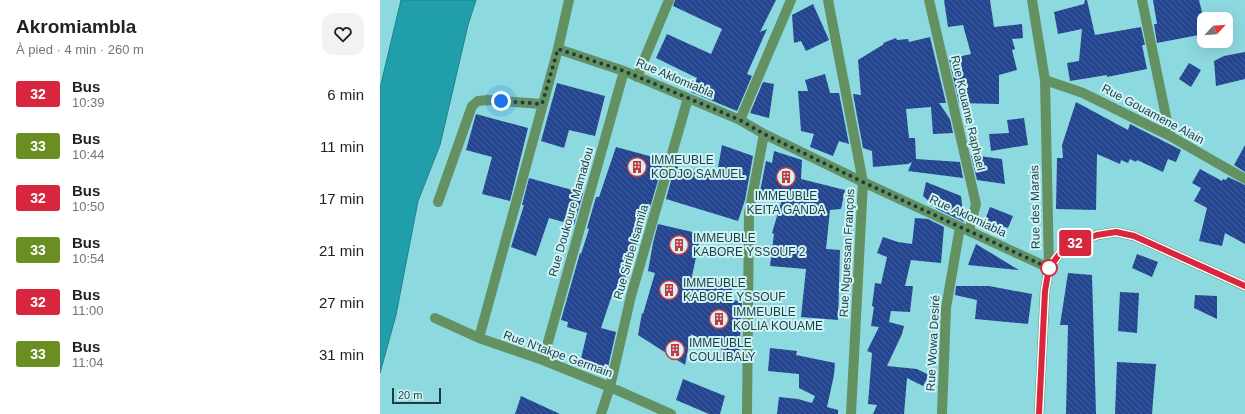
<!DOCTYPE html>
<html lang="fr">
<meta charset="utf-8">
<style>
:root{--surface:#fff;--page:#f2f2f2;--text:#222;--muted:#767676}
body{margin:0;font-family:Helvetica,sans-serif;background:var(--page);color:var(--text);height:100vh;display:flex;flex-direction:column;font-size:15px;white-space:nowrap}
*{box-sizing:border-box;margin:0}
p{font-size:13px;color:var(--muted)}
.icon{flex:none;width:22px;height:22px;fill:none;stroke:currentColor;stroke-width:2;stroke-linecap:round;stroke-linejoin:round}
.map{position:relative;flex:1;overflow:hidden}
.panel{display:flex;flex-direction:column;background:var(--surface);width:380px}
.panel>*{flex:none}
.badge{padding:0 8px;border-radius:3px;font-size:14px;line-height:26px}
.needle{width:26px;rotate:64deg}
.controls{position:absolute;left:817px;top:12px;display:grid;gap:8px}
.controls a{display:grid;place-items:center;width:36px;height:36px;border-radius:8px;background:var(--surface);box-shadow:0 4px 16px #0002;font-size:20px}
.scale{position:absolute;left:12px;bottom:10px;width:49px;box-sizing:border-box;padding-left:4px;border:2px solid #1e3d40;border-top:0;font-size:11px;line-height:14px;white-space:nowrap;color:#1e3d40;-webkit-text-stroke:3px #cff3f6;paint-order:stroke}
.you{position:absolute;width:20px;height:20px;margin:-10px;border:3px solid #fff;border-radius:50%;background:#1a73e8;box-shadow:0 0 0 6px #1a73e833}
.map>.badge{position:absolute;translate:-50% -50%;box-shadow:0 0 0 2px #fff}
.round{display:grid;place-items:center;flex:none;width:42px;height:42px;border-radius:12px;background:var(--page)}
.headline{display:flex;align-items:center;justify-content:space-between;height:68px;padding:0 16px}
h1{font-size:19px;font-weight:700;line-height:30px}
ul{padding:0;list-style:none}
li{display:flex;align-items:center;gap:12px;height:52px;padding:0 16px}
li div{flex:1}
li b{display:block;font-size:15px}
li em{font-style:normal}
li .badge{min-width:44px;font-weight:700;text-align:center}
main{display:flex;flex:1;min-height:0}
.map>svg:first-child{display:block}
.water{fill:#209faa;stroke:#1f828a}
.building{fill:url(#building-back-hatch)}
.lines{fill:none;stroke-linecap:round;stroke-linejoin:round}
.minor{stroke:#649162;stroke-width:10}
.line-casing{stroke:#fff;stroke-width:9}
.line{stroke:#d7263d;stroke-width:6}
.walk{stroke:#1e3d40;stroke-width:4;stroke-dasharray:0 7.2}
.stop-dot{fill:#fff;stroke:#d7263d;stroke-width:2}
.labels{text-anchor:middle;stroke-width:4;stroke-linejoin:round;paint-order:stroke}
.street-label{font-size:12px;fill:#1e3d40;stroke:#cff3f6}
.poi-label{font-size:12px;fill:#1e3d40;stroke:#cff3f6;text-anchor:start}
</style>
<main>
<section class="panel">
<div class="headline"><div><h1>Akromiambla</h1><p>À pied · 4 min · 260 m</p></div><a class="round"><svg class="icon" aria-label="heart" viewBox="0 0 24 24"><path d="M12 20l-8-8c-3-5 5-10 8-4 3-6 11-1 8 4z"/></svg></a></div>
<ul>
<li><span class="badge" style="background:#d7263d;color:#fff">32</span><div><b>Bus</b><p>10:39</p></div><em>6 min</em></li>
<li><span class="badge" style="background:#6b8e23;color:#fff">33</span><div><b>Bus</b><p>10:44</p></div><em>11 min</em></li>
<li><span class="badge" style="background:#d7263d;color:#fff">32</span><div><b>Bus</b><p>10:50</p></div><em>17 min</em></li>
<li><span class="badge" style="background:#6b8e23;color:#fff">33</span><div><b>Bus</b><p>10:54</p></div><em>21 min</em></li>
<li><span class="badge" style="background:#d7263d;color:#fff">32</span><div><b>Bus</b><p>11:00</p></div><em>27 min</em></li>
<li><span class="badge" style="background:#6b8e23;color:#fff">33</span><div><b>Bus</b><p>11:04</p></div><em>31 min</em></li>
</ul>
</section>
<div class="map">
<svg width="865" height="414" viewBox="0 0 865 414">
<defs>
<pattern id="building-back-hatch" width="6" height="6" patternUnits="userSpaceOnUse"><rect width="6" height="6" fill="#24458f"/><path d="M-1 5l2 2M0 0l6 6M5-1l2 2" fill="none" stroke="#425f9a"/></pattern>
</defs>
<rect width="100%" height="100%" fill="#8dd9e0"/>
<!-- water -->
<path class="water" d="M21 0H96L88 25 60 145 38 201 16 315 0 373V88Z"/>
<!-- building -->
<path class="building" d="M295 0H396L380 32 387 29 367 74 372 76 357 111 311 92 317 78 276 58 287 34 331 54 342 29 293 6Z
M564 0H610L614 27 642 24 643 38 632 39 635 49 632 50 637 70 619 75V104L579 103 569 59 591 54 583 25 568 27Z
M705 0H707L715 35 761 27 765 45H762L767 69 727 77V75L690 81 687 63 699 61 702 29 678 34 674 12 704 4Z
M773 0H819L824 20V34L777 43 774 24H777Z
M433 4 449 40 426 51 421 41 414 43 412 15Z
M550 37 566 103H559L570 119 573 133 553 134 551 107 526 109 529 138H535L536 159 580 162 583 178 528 171 532 162 528 164 493 167 492 151 483 148 473 94 481 95 478 60 504 44 503 43 516 38 517 40 528 39 529 42Z
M865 52V79L836 86 834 61 844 56Z
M809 63 821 70 811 87 799 79Z
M445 74 450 93H459L469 144 459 141 453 156 430 147 434 134 421 131 418 91H428L425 80Z
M383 82 394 84 389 118 370 113Z
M177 83 225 96 215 136 189 130 184 148 161 141Z
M696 102 748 130 750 124 801 150 796 162 788 159 783 172 757 160 756 162 750 159 748 163 741 160 740 164 717 154 716 210 676 209 677 158H683L682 145Z
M96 114 148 128 130 201 102 194 112 157 86 150Z
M644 118 648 145 611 151 609 134 629 133 627 120Z
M342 145 373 156 365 200 358 221 286 199 295 166 336 179Z
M865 145V172L854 165Z
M236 147 284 160 266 221H264L239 300 231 298 221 328 236 332 226 376 199 367 207 333 187 327 188 322 181 320 200 253 201 254 209 229 207 228 216 197H219Z
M394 151 422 160 421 179 465 190 461 209 450 210 446 249 460 250 458 320 421 317 426 269 390 266 394 234 392 233 403 196 379 197 386 161 392 163Z
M591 155 622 159 625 184 597 180Z
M820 169 842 181 843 179 846 180 848 177 865 185V244L845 233 842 246 819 241 827 208 814 201 821 188 812 183Z
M149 178 203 193 194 225 169 218 156 256 131 247 144 205H142Z
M546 182 581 196 584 222 557 209 543 196Z
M610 207 633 216 628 228 605 220Z
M535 218 548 219 564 227 561 263 531 260 525 286H533L530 312 511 311 509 322 524 326 522 334 507 366 537 369 549 375 543 386 527 378 524 414H493L497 405 488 404 492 353 487 351 499 327 491 326 494 307 492 306 495 283 501 284 507 257 497 253 503 237 518 242 532 244Z
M278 224 321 234 312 276 353 284 351 299 362 302 359 358 311 334 305 365 258 335 262 313 263 314 275 273 268 271 273 243Z
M596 244 639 270 588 265Z
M757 254 778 262 772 277 752 268Z
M688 273 712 275 716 414H686L688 325H680Z
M576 286H609L652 294 648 324 595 319 597 300 575 295Z
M740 292 759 293 757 333 738 331Z
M815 295 837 296V319L814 308Z
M390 348 417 351 416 355 455 363 454 375 447 407 458 410V414H397L399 397 418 399 432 403 435 396 419 388V374L388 371Z
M737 362 776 364 772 414H735Z
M303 379 345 396 340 414H329L296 400Z
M141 396 180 414H135Z"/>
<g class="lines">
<!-- minor -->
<path class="minor" d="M448 0 483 182 471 414
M549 0 596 204 589 231
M652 0 665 80 669 268 665 291 659 414
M762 0 790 136
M178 49 189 0
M257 77 289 0
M665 80 703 93 790 136 865 179
M360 120 411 0
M58 202 92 106 98 101 108 100 162 104
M669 268 681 252 698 242 717 235 736 232 754 236 865 286
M55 318 99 338 163 360 230 387 291 414
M99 338 178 49 244 71 360 120 384 134 483 182 669 268
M163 360 244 71
M221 414 230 387 251 296 308 98
M367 414 369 213 384 134
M562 414 566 308 580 227"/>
</g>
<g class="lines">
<defs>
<path id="line" d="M659 414 665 291 669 268 681 252 698 242 717 235 736 232 754 236 865 286"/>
</defs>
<!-- line casing -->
<use href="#line" class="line-casing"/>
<!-- line -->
<use href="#line" class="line"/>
<!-- walk -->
<path class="walk" d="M121 101 162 104 178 49 244 71 360 120 384 134 483 182 669 268"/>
</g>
<!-- icons -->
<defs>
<symbol id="building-ring" viewBox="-11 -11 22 22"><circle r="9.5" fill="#cff3f6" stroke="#c8383d" stroke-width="1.5"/><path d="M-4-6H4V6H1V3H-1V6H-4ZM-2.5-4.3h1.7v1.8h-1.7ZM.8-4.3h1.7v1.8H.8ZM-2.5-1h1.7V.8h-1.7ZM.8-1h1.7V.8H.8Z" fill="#c8383d"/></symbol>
</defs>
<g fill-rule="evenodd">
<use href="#building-ring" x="246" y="156" width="22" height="22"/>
<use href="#building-ring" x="395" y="166" width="22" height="22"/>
<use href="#building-ring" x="288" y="234" width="22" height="22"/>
<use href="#building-ring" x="278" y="279" width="22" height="22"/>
<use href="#building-ring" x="328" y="308" width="22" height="22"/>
<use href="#building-ring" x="284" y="339" width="22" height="22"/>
</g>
<!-- markers -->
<circle class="stop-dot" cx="669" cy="268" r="8"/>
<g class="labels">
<!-- street labels -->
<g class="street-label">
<text transform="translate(295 78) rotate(23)" y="4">Rue Aklomiabla</text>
<text transform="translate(588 113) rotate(77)" y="4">Rue Kouame Raphael</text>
<text transform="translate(773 114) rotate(28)" y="4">Rue Gouamene Alain</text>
<text transform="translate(655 207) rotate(-91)" y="4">Rue des Marais</text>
<text transform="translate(191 212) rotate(-74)" y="4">Rue Doukoure Mamadou</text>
<text transform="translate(588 216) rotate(25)" y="4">Rue Aklomiabla</text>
<text transform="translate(251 252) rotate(-74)" y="4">Rue Siribe Isamïla</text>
<text transform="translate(467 253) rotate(-87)" y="4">Rue Nguessan François</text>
<text transform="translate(553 343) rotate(-87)" y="4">Rue Wowa Desiré</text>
<text transform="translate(178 354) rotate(20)" y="4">Rue N'takpe Germain</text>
</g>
<!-- poi labels -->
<g class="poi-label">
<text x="271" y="164">IMMEUBLE<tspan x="271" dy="14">KODJO SAMUEL</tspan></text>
<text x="406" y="200" text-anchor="middle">IMMEUBLE<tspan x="406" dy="14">KEITA GANDA</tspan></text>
<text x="313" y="242">IMMEUBLE<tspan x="313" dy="14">KABORE YSSOUF 2</tspan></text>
<text x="303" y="287">IMMEUBLE<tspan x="303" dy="14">KABORE YSSOUF</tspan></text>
<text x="353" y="316">IMMEUBLE<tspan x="353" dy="14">KOLIA KOUAME</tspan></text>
<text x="309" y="347">IMMEUBLE<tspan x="309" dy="14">COULIBALY</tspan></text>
</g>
</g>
</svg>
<div class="controls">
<a><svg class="needle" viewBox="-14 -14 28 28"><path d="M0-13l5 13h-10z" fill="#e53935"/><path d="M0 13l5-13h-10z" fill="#767676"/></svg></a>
</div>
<div class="scale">20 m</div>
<div class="you" style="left:121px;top:101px"></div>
<b class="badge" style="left:695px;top:243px;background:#d7263d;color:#fff">32</b>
</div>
</main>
